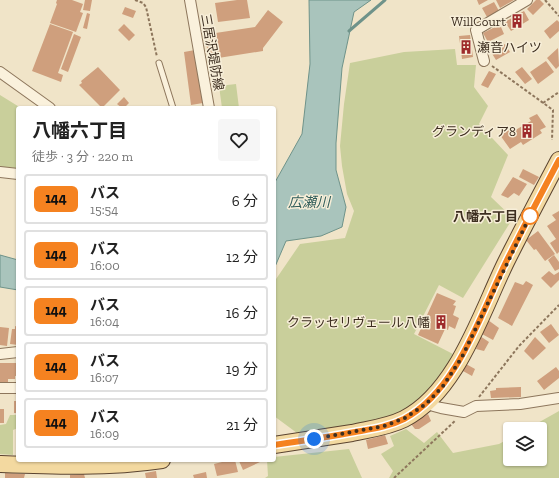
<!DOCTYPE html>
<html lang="ja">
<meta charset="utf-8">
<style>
:root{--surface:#fff;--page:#f6f6f6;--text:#222;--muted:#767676;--line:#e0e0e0}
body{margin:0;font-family:"Zilla Slab","Noto Sans JP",serif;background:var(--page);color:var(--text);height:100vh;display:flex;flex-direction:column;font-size:15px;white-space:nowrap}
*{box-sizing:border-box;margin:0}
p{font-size:13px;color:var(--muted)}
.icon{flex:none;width:22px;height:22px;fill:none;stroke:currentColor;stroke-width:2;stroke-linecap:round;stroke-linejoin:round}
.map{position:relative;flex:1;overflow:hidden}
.details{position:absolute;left:16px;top:106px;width:260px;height:356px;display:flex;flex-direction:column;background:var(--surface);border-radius:4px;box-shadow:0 1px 3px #0004}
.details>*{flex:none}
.badge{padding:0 8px;border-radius:6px;font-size:14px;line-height:26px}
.fabs{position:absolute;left:503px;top:422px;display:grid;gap:8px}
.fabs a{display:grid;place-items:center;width:44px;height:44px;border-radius:4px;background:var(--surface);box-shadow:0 1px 3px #0004;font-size:20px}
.you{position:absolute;width:20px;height:20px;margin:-10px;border:3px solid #fff;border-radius:50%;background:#1a73e8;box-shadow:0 0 0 6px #1a73e833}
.map>.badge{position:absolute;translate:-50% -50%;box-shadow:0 0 0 2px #fff}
.round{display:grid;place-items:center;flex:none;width:42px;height:42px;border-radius:4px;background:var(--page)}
.headline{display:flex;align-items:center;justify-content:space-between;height:68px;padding:0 16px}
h1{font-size:19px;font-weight:700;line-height:30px}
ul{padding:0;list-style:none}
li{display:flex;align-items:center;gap:12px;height:50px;margin:0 8px 6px;padding:0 8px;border:2px solid var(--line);border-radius:4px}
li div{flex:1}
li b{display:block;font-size:15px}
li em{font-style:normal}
li .badge{min-width:44px;font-weight:700;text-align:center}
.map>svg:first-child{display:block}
.green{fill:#c9cf9b}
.water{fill:#a9c4bc;stroke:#6f938a}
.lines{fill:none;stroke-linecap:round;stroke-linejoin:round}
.stream{stroke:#6f938a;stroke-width:3}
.building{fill:#cf9f7d}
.lane-casing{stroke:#8d765c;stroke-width:7}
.street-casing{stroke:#8d765c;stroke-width:12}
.primary-casing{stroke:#5b4430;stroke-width:18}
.path{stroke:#8d765c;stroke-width:2;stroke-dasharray:3 2;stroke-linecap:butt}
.lane{stroke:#faf1dc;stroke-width:5}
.street{stroke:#faf1dc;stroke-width:10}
.primary{stroke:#f3d9a0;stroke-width:16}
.line-casing{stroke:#fff;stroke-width:9}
.line{stroke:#f58220;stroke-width:6}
.walk{stroke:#3d2e20;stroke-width:4;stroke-dasharray:0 7.2}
.stop-dot{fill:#fff;stroke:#f58220;stroke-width:2}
.labels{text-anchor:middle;stroke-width:3;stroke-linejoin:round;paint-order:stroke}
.poi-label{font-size:13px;fill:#3d2e20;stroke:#f7eed8;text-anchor:end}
.street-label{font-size:13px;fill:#3d2e20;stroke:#f7eed8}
.stop-label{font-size:13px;font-weight:bold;fill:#3d2e20;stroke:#f7eed8;text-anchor:end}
.water-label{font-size:14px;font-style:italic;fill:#2f5d5a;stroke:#f7eed8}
</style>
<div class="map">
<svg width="559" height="478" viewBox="0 0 559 478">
<rect width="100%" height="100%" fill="#f0e4c8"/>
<!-- green -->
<path class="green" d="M455 49 457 65H476L474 87 488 106 479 124 508 155 491 197 513 218 463 298 439 285 414 334 453 354 443 374 424 398 389 420 355 427 297 433 274 416V282L300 244 345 238 354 211 347 194 342 166 340 146 344 104 350 63 404 52Z
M236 84 239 108H222L219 86Z
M0 95 21 108H18V170L0 167Z
M559 411V478H389L393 471 381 454 394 446 390 436 406 429 424 443 437 432 453 453 499 444 510 438V459H540V429H527Z
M10 415H18V428L13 430V455L0 454V425L6 424Z
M349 449 362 478H265L268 476 267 460H274V457Z"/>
<!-- water -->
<path class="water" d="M309 0H371L354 12 342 68 336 143V170L346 207 342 227 321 236 286 241 274 269V184L302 134 310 64Z
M0 255 18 260V290L0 287Z"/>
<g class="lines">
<!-- stream -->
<path class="stream" d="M349 31 385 0"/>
</g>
<!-- building -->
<path class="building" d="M57 0H72L83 4 80 12 83 13 76 32 50 23 57 4 56 3Z
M85 0H92L90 11 83 10Z
M237 0H247L250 18 218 22 215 3Z
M477 0H488L479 5Z
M496 0H514L500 8Z
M536 0H540L544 4 533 15 527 9Z
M494 2 499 11 487 17 482 8Z
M125 7 136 11 133 18 122 14Z
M268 10 283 22 263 48V51L212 59V57L209 58 206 43H210L209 34 255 27Z
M524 11 529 20 511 31 505 22Z
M87 13 90 14 87 29 83 28Z
M557 20 559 22V31L550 39 544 31Z
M50 24 73 32 58 73 63 75 61 82 32 71Z
M124 24 135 35 129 41 118 30Z
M497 26 501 27 504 34 488 42 483 33Z
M74 34 81 37 68 72 61 69Z
M470 35 473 57 462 59 459 36Z
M505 44 510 52 496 60 491 52Z
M558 48 559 66 556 69 547 58Z
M195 50 203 103 191 105 184 52Z
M546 61 554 72 538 84 530 72Z
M98 67 120 90 102 108 79 85 82 83 81 81Z
M522 67 532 79 525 84 515 72Z
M489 71 496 74 488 88 481 85Z
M124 97 129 103 124 108H122L117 104Z
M537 114 546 127 540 130 542 133 523 145 521 142 510 149 500 135 509 130 512 132 531 121 529 118Z
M523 169 539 177 534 185 519 177Z
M513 177 527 184 519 196 514 193 508 198 501 195Z
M559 211V252L557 254 550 243 556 239 547 226 556 220 552 215Z
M538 231 555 254 545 261 536 249 534 250 526 240Z
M554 255 559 262V269L555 271 548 260Z
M549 271 554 275 559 272V280L551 288 541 278Z
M526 281 533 285 512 326 498 318 515 282 523 285Z
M437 293 456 301 453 305 456 306 453 315 459 318 455 329 449 326 448 330 445 329 438 344 418 335Z
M488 320 499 328 493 340 482 334Z
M551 324 559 335 549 343 540 332Z
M15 326 18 327V345L10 344 12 329H15Z
M0 327 9 328 7 346 0 345Z
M480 336 489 342 484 351 476 349Z
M535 337 546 348 533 360 524 351Z
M17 361H18V376H15V379H8V382L0 383V363H17Z
M466 364 475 369 472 376 463 371Z
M556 367 559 371V378L544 390 537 381Z
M521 387V397L491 398 490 391 496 390V388Z
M14 401H18V413H14Z
M0 409H4V423H0Z
M428 414 431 421 419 429H415L411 424Z
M385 435 388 444 368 449 366 440Z
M230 460H235L238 472 217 476 214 464Z
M241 460H259L260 462 243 470 239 461Z
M156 471 157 478H146L145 473Z
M206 472 207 478H194L193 475Z
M5 473 25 474 24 478H5Z
M84 474 85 478H70V475Z"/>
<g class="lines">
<defs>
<path id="lane" d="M159 63 173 108"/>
<path id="street" d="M190 0 209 108
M484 61 476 30 527 0
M0 72 50 108
M0 172 18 174
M0 354 18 352
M0 388H18
M426 404 441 408 464 412 476 406 520 404 559 398"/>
<path id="primary" d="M274 445C300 441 326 437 352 433 370 429 388 427 404 419 457 392 481 313 506 262 523 228 541 194 559 160
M0 464C55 466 108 468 162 460"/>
</defs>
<!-- lane casing -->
<use href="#lane" class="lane-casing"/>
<!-- street casing -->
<use href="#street" class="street-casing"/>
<!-- primary casing -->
<use href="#primary" class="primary-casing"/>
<!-- path -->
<path class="path" d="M135 0 143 3 146 7 157 57
M545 0 559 16
M492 66 553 110 552 140
M543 103 559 92
M479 397 519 346 559 305
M394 478 456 420"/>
<!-- lane -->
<use href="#lane" class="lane"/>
<!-- street -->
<use href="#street" class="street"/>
<!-- primary -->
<use href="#primary" class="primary"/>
</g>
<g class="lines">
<defs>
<path id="line" d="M274 445C301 441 328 437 355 432 372 429 388 427 404 419 457 391 481 313 506 262 523 228 541 194 559 160"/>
</defs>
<!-- line casing -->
<use href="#line" class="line-casing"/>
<!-- line -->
<use href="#line" class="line"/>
<!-- walk -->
<path class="walk" d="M314 439 384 426 405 418 426 404 443 386 462 357 530 216"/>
</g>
<!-- icons -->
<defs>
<symbol id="building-bare" viewBox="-9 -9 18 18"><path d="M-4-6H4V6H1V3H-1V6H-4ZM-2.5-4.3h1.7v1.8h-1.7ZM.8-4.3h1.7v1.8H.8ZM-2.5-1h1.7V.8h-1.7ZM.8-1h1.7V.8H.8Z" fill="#9e2a2b" stroke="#f7eed8" stroke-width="2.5" paint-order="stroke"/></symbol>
</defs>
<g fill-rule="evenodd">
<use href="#building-bare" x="507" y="11" width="20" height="20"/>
<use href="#building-bare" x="456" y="37" width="20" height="20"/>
<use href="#building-bare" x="517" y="121" width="20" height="20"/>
<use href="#building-bare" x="431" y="312" width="20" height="20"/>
</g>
<!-- markers -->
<circle class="stop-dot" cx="530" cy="216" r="8"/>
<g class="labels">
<!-- poi labels -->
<g class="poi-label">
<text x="506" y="26">WillCourt</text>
<text x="477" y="52" text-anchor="start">瀬音ハイツ</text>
<text x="516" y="136">グランディア8</text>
<text x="430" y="327">クラッセリヴェール八幡</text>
</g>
<!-- street labels -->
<g class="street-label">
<text transform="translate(213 52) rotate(80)" y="5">三居沢堤防線</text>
</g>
<!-- stop labels -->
<g class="stop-label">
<text x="518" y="221">八幡六丁目</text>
</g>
<!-- water labels -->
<g class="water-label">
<text x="309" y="207">広瀬川</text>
</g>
</g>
</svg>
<div class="fabs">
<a><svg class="icon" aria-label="layers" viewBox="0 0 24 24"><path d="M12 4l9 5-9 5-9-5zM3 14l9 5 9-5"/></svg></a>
</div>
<div class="you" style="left:314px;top:439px"></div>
<section class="details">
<div class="headline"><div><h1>八幡六丁目</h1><p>徒歩 · 3 分 · 220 m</p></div><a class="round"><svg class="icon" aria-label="heart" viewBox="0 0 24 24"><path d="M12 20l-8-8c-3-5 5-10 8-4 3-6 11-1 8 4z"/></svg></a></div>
<ul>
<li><span class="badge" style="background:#f58220;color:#111">144</span><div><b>バス</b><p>15:54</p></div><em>6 分</em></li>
<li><span class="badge" style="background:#f58220;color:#111">144</span><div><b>バス</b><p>16:00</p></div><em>12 分</em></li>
<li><span class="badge" style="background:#f58220;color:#111">144</span><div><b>バス</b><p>16:04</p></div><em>16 分</em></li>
<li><span class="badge" style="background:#f58220;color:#111">144</span><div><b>バス</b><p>16:07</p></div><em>19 分</em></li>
<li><span class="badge" style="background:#f58220;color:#111">144</span><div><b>バス</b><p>16:09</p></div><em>21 分</em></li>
</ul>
</section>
</div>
